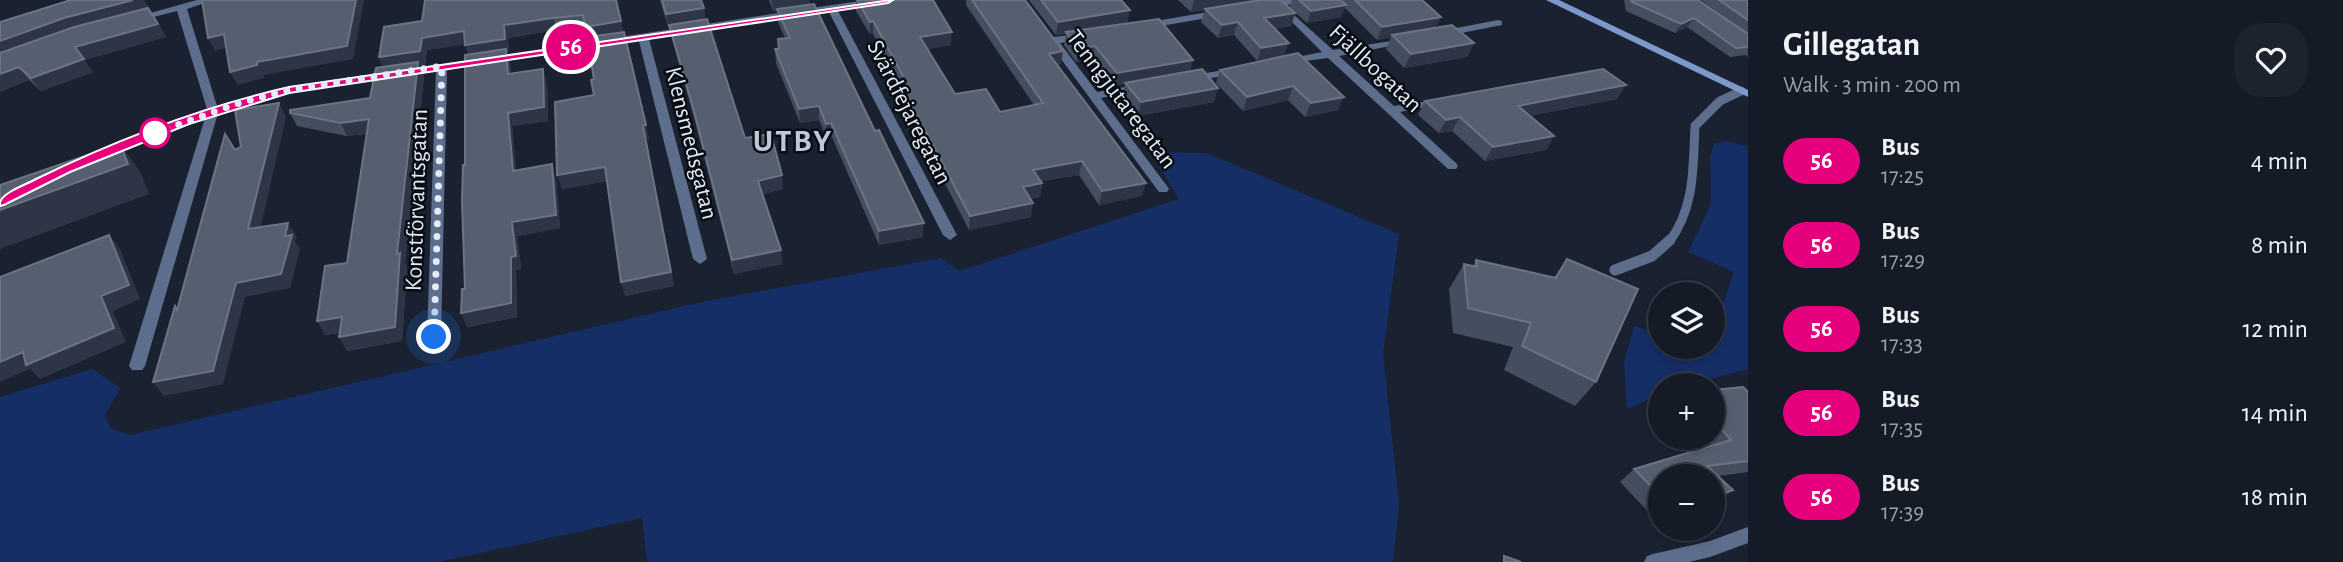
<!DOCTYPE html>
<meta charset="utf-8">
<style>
:root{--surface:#141a26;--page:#1d232e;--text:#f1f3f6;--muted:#9da1a7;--line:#333843}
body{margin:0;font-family:"Alegreya Sans",sans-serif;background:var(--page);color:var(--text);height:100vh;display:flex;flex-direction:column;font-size:26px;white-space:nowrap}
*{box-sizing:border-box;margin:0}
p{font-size:23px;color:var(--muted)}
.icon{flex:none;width:38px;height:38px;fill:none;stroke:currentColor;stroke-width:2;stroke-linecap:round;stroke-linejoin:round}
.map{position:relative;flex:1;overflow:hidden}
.drawer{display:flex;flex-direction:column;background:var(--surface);width:595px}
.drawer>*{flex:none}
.badge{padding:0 14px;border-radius:23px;font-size:24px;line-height:46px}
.fabs{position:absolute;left:1648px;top:282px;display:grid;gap:14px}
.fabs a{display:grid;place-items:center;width:77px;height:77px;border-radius:50%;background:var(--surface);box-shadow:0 4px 10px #0003,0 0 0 2px var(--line);font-size:35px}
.you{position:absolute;width:35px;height:35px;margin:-18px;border:5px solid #fff;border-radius:50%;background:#1a73e8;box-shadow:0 0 0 10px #1a73e833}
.map>.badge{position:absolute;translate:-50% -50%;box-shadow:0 0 0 4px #fff}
.round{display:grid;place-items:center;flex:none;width:74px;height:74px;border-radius:28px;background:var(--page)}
.summary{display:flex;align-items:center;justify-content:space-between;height:119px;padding:0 35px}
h1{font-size:33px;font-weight:700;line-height:52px}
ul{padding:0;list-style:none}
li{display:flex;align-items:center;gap:21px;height:84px;padding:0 35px}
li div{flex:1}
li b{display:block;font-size:26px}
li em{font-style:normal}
li .badge{min-width:77px;font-weight:700;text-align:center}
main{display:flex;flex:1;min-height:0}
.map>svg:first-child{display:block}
.green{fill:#152e66}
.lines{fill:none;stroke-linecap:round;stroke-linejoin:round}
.lane-far1{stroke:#5d6e8d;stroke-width:9}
.lane{stroke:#5d6e8d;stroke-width:11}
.street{fill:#5d6e8d;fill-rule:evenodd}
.secondary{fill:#7e98cb;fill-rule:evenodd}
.wall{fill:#454e5e}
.shaded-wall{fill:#2d3546}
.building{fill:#565f6f;stroke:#6c7484;stroke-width:2}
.line{fill:#e6007e;stroke:#fff;stroke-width:2}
.walk{stroke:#e4eaf5;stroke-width:7;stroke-dasharray:0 12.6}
.stop-dot{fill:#fff;stroke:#e6007e;stroke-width:3.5}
.labels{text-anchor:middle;stroke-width:5;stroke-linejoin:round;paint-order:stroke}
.street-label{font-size:24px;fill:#e4eaf5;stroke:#080c13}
.district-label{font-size:32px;font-weight:bold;letter-spacing:2px;fill:#bcc7dc;stroke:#080c13}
</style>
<main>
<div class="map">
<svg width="1748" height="562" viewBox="0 0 1748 562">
<rect width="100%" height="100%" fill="#1a2232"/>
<!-- green -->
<path class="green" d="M1726 141 1748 146V369L1687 385H1661V394L1627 409 1624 362 1634 326 1661 334V346H1713V333L1734 272 1688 252 1711 204 1710 156 1714 144Z
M1150 152 1207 153 1399 234 1383 353 1399 505 1393 562H647L642 518 438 562H0V397L92 369 120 388 105 415 110 428 130 435 702 302 941 258 959 271 1179 199Z"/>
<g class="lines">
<!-- lane-far1 -->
<path class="lane-far1" d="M1669 242C1695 208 1693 167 1695 126L1720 101 1741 91"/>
<!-- lane -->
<path class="lane" d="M1615 270 1652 256 1670 240"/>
<!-- street -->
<path class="street" d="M197 0H214L187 9 217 106 289 87 832 5 868 0H893L888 3 838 11 957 235 950 240 943 235 829 12 649 39 707 259 700 264 693 259 639 41 447 69 441 337 439 341H429L427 337 436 71 290 93 218 113 145 366 142 370H132L129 366 205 118 109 156H101L99 153 101 150 207 109 177 11 134 22 129 19Z
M1283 0H1306L1284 6 1333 50 1411 38V42L1339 56 1394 106 1444 99V103L1400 112 1456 163 1458 166 1456 169H1448L1328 58 1282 64V60L1322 52 1277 7 1265 9 1260 6Z
M1220 10 1224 11V15L1144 29 1139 26 1144 23Z
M1498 20 1502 21V25L1441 37 1436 34 1441 31Z
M1082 34 1087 37 1086 39 1060 43 1097 92 1142 84 1148 87 1142 90 1101 98 1167 186 1169 189 1167 192H1159L1047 40 1052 37Z
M1235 68 1241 71 1239 73 1189 82 1183 79 1189 76Z
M1748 527V543L1710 557 1689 562H1644L1647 556 1653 554 1710 541Z"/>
<!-- secondary -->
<path class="secondary" d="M1546 0H1559L1748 90V97Z"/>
</g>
<!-- wall -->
<path class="wall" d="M71 0H144L166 37 84 60 93 72 41 91 29 80 0 92Z
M616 0 649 139H646L674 286 625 296 607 181 562 189 594 95V79L585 27 557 30 508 38 509 51 506 52 510 62 511 74 547 83 548 121 512 126 516 171 556 178 560 228 517 236 521 269 516 270 517 317 467 327 465 289V165L468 55 465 44 427 50 425 64 419 65 424 76 405 263 407 267 402 341 347 351 339 333 325 335 347 263 367 134 347 136 297 126 290 113 370 98 383 67 379 57Z
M660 0H701L704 8 705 20 745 138 783 189 763 194 781 250 782 264 734 274 696 125 672 38 670 27H668Z
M769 0H810V4L923 237 879 245 832 137 827 138 819 120 800 123 776 63 775 49H779L785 38 778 22 777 11H773Z
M856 0H933L951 45 928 49 955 94 1000 112 1034 105 966 5V0H1025L1061 64 1058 65 1142 196 1099 205 1079 175 1041 181 1042 183 1040 197 1030 199 1031 217 969 230 905 106V94L873 34H870L856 11Z
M1029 0H1121L1130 10 1127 23 1190 71 1214 102 1138 116 1122 97 1125 84 1114 86 1092 59 1076 62 1064 45 1066 34 1056 35Z
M1178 0H1255L1230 5 1295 13 1291 26 1275 29 1284 56 1338 110 1305 117 1288 100 1243 111 1216 83 1220 70 1276 57 1257 61 1234 35 1218 38 1201 22 1205 10 1191 12Z
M1292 0H1422L1436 27 1474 43 1467 57 1404 68 1386 49 1391 37 1377 40 1345 8 1341 17 1307 23 1289 7Z
M1624 0H1698L1748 34V57L1746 55 1730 57 1687 27 1675 33 1626 11Z
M1701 0H1748V34Z
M1617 99 1530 116 1554 136 1546 150 1485 161 1452 131 1439 133 1418 115 1425 101Z
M1567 259 1596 382 1575 406 1504 370 1513 347 1453 333 1449 289 1464 264 1473 266 1476 260 1554 277Z
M1713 390 1748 392V472L1718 476 1717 504 1661 476V521L1658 522 1620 482 1634 469 1710 446 1703 438H1713Z"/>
<!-- shaded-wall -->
<path class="shaded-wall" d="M133 0H144L150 10 0 58V41L64 18Z
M356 0H364L353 59 264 75V78L237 85 230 72Z
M772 0H810V6L773 11Z
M1194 0H1255L1191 12Z
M1346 5 1341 17 1307 23 1311 11Z
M704 8 705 21 668 27 666 14Z
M1130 10 1127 23 1056 35 1058 22Z
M1295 13 1291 26 1260 31 1264 18Z
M1441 17 1435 30 1392 35 1391 37 1377 40 1382 27Z
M553 18 557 30 508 38 509 51 506 52 510 62 512 88 469 57 465 45 504 25Z
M1694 18 1687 27 1675 33 1681 24Z
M621 21 624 34 588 39 585 27Z
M873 21V34H870V22Z
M1238 22 1234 35 1218 38 1222 25Z
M158 24 166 37 84 60 93 72 41 91 31 78 75 47Z
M464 31 469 44 427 50 425 64 419 65 424 76 405 263 407 267 402 341 347 351 339 337 397 254 384 70 379 57 422 38Z
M952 32 951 45 920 50V37Z
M224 34 231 46 215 51 208 38Z
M1289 43 1284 56 1257 61 1261 48Z
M1474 43 1467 57 1404 68 1411 54Z
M1095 46 1092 59 1076 62 1079 49Z
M1063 51 1061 64 1047 67 1049 54Z
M1193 60 1190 73 1114 86 1117 73Z
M19 67 29 80 0 92V74Z
M543 69 547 83 548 121 512 126 518 185 513 171 508 113Z
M1626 85 1617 99 1510 120 1518 106Z
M1293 86 1288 100 1243 111 1247 97Z
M1218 88 1214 102 1138 116 1141 102Z
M1344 97 1338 110 1305 117 1311 103Z
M279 103 286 117 257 243 248 229Z
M819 106V120L800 123 799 109Z
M1460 117 1452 131 1439 133 1446 120Z
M369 119 375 133 347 136 341 123Z
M831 123 832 137 827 138 826 124Z
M646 125 649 139H646L674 286 625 296 621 282 643 126Z
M1554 136 1546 150 1485 161 1493 147Z
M120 144 141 173 149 194 0 249V210Z
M1082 161 1079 175 1031 183 1033 170Z
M552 164 556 178 560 228 517 236 521 269 516 270 517 317 467 327 461 313 511 257 512 222Z
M605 167 608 181 562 189 557 175Z
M782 175 783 189 760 195 758 181Z
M1042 183 1040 197 1021 201 1023 187Z
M1146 183 1142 196 1099 205 1102 191Z
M1033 203 1031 217 969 230 970 216Z
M288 223 297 237 295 241 300 249 290 288 245 297 223 384 164 396 153 382 236 283 285 236Z
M924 223 923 237 879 245V231Z
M109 235 120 249 140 299 113 311 126 342 40 379 30 369 0 382V362L23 352 101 296Z
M781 250 782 264 734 274 732 260Z
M342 317 350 331 325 335 317 321Z
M1733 490 1717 504 1713 505V497Z"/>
<!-- building -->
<path class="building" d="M71 0H133L64 18 0 41V22Z
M202 0H356L347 46 257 62V65L230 72 224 34 208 38Z
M425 0H616L621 21 585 27 583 15 553 18 504 25 505 39 465 45 464 31 422 38 420 51 379 57 384 27 422 21Z
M662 0H701L704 8 666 14Z
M857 0H933L952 32 920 37 955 94 986 89 1000 112 1043 103 972 0H1025L1063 51 1049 54 1146 183 1102 191 1082 161 1033 170 1042 183 1023 187 1033 203 970 216 905 92 911 91 873 21 870 22Z
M1041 0H1121L1130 10 1058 22Z
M1260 0H1280L1295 13 1264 18 1289 43 1261 48 1238 22 1222 25 1205 9Z
M1299 0H1340L1346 5 1311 11Z
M1355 0H1422L1441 17 1382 27Z
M1631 0H1698L1748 34V47L1736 48 1694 18 1681 24 1632 2Z
M1719 0H1748V20Z
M814 4 860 100 875 131 879 130 924 223 879 231 831 123 826 124 819 106 799 109 775 49H779L778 39 790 38 777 9Z
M148 8 158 24 75 47 84 59 31 78 19 67 0 74V53L74 27Z
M707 19 745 138 771 134 782 175 758 181 781 250 732 260 694 111 669 25Z
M1159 19 1193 60 1117 73 1095 46 1079 49 1066 32Z
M1452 25 1474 43 1411 54 1392 35Z
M624 32 646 125 643 126 671 272 621 282 605 167 557 175 555 102 594 95 591 80 594 79 587 37Z
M506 49 508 74 543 69 544 107 508 113 513 171 552 164 556 215 512 222 516 256 511 257V303L461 313 462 289H465L462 202 463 165H465V55Z
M1298 53 1344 97 1311 103 1293 86 1247 97 1220 70Z
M418 62 397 254 400 253 395 327 339 337 342 317 317 321 325 266 347 263 369 119 341 123 290 113V110L370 98 376 68Z
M1202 69 1218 88 1141 102 1125 83Z
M1603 69 1626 85 1518 106 1554 136 1493 147 1460 117 1446 120 1425 101Z
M279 103 248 229 288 223 285 236 292 235 281 274 236 283 213 371 153 382 175 306 177 310 225 134 235 150 241 147 235 110Z
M120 144 128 164 0 210V185Z
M109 235 129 285 101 296 114 328 26 365 23 352 0 362V277Z
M1567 259 1638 289 1596 382 1522 346 1531 323 1468 308 1464 264 1477 267 1476 260 1556 278Z
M1743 387 1748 392V461L1707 466 1733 490 1713 497V476H1661V496L1634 469 1731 440 1713 419V390Z
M1504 556 1521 562H1504Z"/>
<!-- line -->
<path class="line" d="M888 3 289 93 189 124 70 172 4 205 0 206V202C4 192 23 186 36 179 116 140 202 107 289 87L891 0H893Z"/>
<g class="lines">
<!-- walk -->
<path class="walk" d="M155 133 233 105 289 90 442 66 434 337"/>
</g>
<!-- markers -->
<circle class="stop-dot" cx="155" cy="133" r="14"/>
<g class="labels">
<!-- street labels -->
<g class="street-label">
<text transform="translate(1376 68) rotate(43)" y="8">Fjällbogatan</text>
<text transform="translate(1122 99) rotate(53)" y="8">Tenngjutaregatan</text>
<text transform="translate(910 112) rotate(63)" y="8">Svärdfejaregatan</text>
<text transform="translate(692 143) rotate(76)" y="8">Klensmedsgatan</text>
<text transform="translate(416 200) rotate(-88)" y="8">Konstförvantsgatan</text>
</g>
<!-- district labels -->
<g class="district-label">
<text x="793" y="151">UTBY</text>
</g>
</g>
</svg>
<div class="fabs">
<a><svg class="icon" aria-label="layers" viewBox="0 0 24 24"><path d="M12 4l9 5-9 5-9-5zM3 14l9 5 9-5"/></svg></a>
<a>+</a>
<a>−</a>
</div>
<div class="you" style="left:434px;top:337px"></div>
<b class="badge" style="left:571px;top:47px;background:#e6007e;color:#fff">56</b>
</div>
<section class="drawer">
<div class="summary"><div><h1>Gillegatan</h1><p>Walk · 3 min · 200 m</p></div><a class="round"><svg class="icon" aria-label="heart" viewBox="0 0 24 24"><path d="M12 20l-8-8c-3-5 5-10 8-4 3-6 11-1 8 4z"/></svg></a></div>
<ul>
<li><span class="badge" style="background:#e6007e;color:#fff">56</span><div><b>Bus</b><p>17:25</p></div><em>4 min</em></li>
<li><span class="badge" style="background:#e6007e;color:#fff">56</span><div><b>Bus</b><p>17:29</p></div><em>8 min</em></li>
<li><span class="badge" style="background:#e6007e;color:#fff">56</span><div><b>Bus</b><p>17:33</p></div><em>12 min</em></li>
<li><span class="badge" style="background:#e6007e;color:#fff">56</span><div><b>Bus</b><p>17:35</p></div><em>14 min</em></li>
<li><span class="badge" style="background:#e6007e;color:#fff">56</span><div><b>Bus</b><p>17:39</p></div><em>18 min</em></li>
</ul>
</section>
</main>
